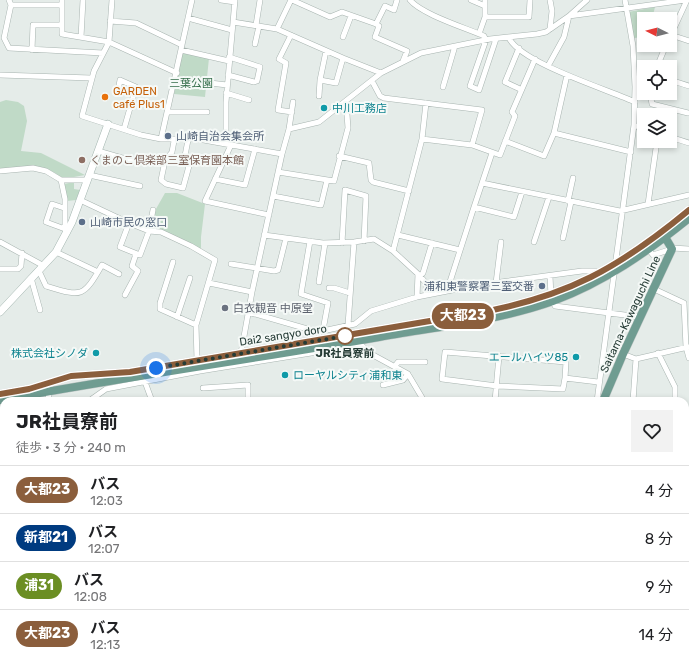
<!DOCTYPE html>
<html lang="ja">
<meta charset="utf-8">
<style>
:root{--surface:#fff;--page:#f2f2f2;--text:#202124;--muted:#757577;--line:#e0e0e0}
body{margin:0;font-family:Rubik,"Noto Sans JP",sans-serif;background:var(--page);color:var(--text);height:100vh;display:flex;flex-direction:column;font-size:15px;white-space:nowrap}
*{box-sizing:border-box;margin:0}
p{font-size:13px;color:var(--muted)}
.icon{flex:none;width:22px;height:22px;fill:none;stroke:currentColor;stroke-width:2;stroke-linecap:round;stroke-linejoin:round}
.map{position:relative;flex:1;overflow:hidden}
.drawer{position:absolute;left:0px;top:397px;width:689px;height:268px;display:flex;flex-direction:column;background:var(--surface);border-radius:12px 12px 0 0;box-shadow:0 2px 6px #0003}
.drawer>*{flex:none}
.badge{padding:0 8px;border-radius:13px;font-size:14px;line-height:26px}
.needle{width:26px;rotate:276deg}
.controls{position:absolute;left:637px;top:12px;display:grid;gap:8px}
.controls a{display:grid;place-items:center;width:40px;height:40px;border-radius:0px;background:var(--surface);box-shadow:0 2px 6px #0003;font-size:20px}
.you{position:absolute;width:20px;height:20px;margin:-10px;border:3px solid #fff;border-radius:50%;background:#1a73e8;box-shadow:0 0 0 6px #1a73e833}
.map>.badge{position:absolute;translate:-50% -50%;box-shadow:0 0 0 2px #fff}
.round{display:grid;place-items:center;flex:none;width:42px;height:42px;border-radius:0px;background:var(--page)}
.summary{display:flex;align-items:center;justify-content:space-between;height:68px;padding:0 16px}
h1{font-size:19px;font-weight:700;line-height:30px}
ul{padding:0;list-style:none}
li{display:flex;align-items:center;gap:12px;height:48px;padding:0 16px;border-top:1px solid var(--line)}
li div{flex:1}
li b{display:block;font-size:15px}
li em{font-style:normal}
li .badge{min-width:44px;font-weight:700;text-align:center}
.map>svg:first-child{display:block}
.built{fill:#d3dcd8}
.green{fill:#c0dac7}
.lines{fill:none;stroke-linecap:round;stroke-linejoin:round}
.stream{stroke:#94c1ca;stroke-width:1.5}
.street-casing{stroke:#a8b4b0;stroke-width:6}
.secondary-casing{stroke:#a4b6b0;stroke-width:8}
.primary-casing{stroke:#c2c8c7;stroke-width:9}
.street{stroke:#fff;stroke-width:5}
.secondary{stroke:#fff;stroke-width:7}
.primary{stroke:#6f9c91;stroke-width:8}
.line-casing{stroke:#fff;stroke-width:9}
.line{stroke:#8b5e3c;stroke-width:6}
.walk{stroke:#263c36;stroke-width:4;stroke-dasharray:0 7.2}
.food-dot{fill:#e8710a;stroke:#f5f9f7;stroke-width:1.5}
.culture-dot{fill:#0f9aa8;stroke:#f5f9f7;stroke-width:1.5}
.service-dot{fill:#5c6f8a;stroke:#f5f9f7;stroke-width:1.5}
.education-dot{fill:#8d6e63;stroke:#f5f9f7;stroke-width:1.5}
.worship-dot{fill:#6b7280;stroke:#f5f9f7;stroke-width:1.5}
.stop-dot{fill:#fff;stroke:#8b5e3c;stroke-width:2}
.labels{text-anchor:middle;stroke-width:4;stroke-linejoin:round;paint-order:stroke}
.park-label{font-size:11px;fill:#356e4b;stroke:#f5f9f7}
.food-label{font-size:11px;fill:#c56008;stroke:#f5f9f7;text-anchor:start}
.culture-label{font-size:11px;fill:#0d838f;stroke:#f5f9f7;text-anchor:start}
.service-label{font-size:11px;fill:#4e5e75;stroke:#f5f9f7;text-anchor:start}
.education-label{font-size:11px;fill:#785e54;stroke:#f5f9f7;text-anchor:start}
.worship-label{font-size:11px;fill:#5b616d;stroke:#f5f9f7;text-anchor:start}
.street-label{font-size:11px;fill:#263c36;stroke:#f5f9f7}
.stop-label{font-size:11px;font-weight:bold;fill:#263c36;stroke:#f5f9f7}
</style>
<div class="map">
<svg width="689" height="665" viewBox="0 0 689 665">
<rect width="100%" height="100%" fill="#e5ece9"/>
<!-- built -->
<path class="built" d="M689 445V540L685 542V446Z"/>
<!-- green -->
<path class="green" d="M655 7 652 19H644V37L634 38 628 12Z
M184 52 209 58 205 97 174 94 182 54Z
M6 100 18 102 24 106 27 121 21 151 41 153 85 175 63 179C38 158 28 170 0 169V102Z
M74 182V189L80 190 76 200 67 201 64 184Z
M165 193H177L205 204 201 237V251L187 242 153 228 152 216Z"/>
<g class="lines">
<!-- stream -->
<path class="stream" d="M0 605 4 604"/>
<defs>
<path id="street" d="M9 0 11 5 4 38 9 48 103 53
M62 0V34L109 42 177 73
M112 0 109 42 94 71 82 116 141 135 161 139H198L282 154
M221 0 235 2
M292 0 330 17 342 12 376 24 385 6 394 10 397 0
M410 0C421 14 466 28 484 36L486 40 470 86 479 90 496 39
M471 0 485 6
M550 0 552 11 550 29
M11 5H62
M485 17H529L530 0
M188 18 232 30
M110 21 136 23 182 45
M233 22 277 29 343 58 381 73
M376 24 379 26 375 37 407 51 403 61
M256 25 260 0
M277 29 291 0
M479 34 485 17V0
M291 35 279 59 286 63 278 110 292 112
M671 35 689 41
M81 37 83 0
M343 37 351 16
M670 37 687 0
M509 38C521 63 609 90 635 102
M255 44 259 26
M519 48 505 82 520 89
M32 50 33 25H62
M181 50 229 61
M326 51 320 80 336 83 343 58
M548 66 564 37 569 16 587 0
M657 67 666 45
M0 75 91 78
M228 75 254 82 257 81 260 67 229 57
M670 80 689 86
M372 81 380 96 384 98 482 110 472 145
M210 83 227 85
M443 87 455 46
M635 87 644 89
M118 91 120 80 136 87 124 129
M226 93 249 100
M650 93 652 104 688 113
M319 96 320 80
M168 112H207
M634 125 644 129
M289 129 319 122 381 73 421 53 490 39 537 34 546 32 569 16 686 0
M554 133 631 152
M670 137 689 143
M161 139 192 0
M422 139 472 145 500 155 515 116 512 112 535 59
M174 141 172 152 165 161 161 180 166 184 183 188 189 166 184 161 188 140
M505 141 544 156 554 133 567 75
M226 144V102L235 0
M231 145 205 201 269 215
M98 151 136 162
M339 156 369 163 371 180 373 182 409 191
M0 171 33 168 46 171 61 180H88
M278 172 334 181 348 128 346 101
M89 175 140 186
M215 179 245 185 255 149
M61 180 65 199V229L67 233
M482 183 620 211 689 195
M273 196 321 205 327 180
M80 200 129 223 149 231 161 232 191 246 215 260 196 325 197 360
M568 201 573 178
M648 204 657 141
M474 207 492 153
M64 208 52 204 46 222 65 229
M129 223 120 247 140 255 149 231 153 210
M264 235 323 243 354 242 374 239 393 251 418 274 417 297
M398 235 460 250
M563 238 571 202
M310 241 301 294 328 303 323 330
M0 242 44 266
M534 242 549 197
M342 243 345 190 366 196 364 241
M672 248 689 249
M649 250 653 255 672 249
M393 251 422 139 426 103
M56 252 98 272
M173 262 160 303V309L196 325
M231 264 274 271 278 270 286 238
M0 269H18L21 266 22 253
M39 271 46 286C82 297 83 298 102 265L119 274
M418 274 426 283V295
M420 276 423 273 432 243
M550 276 551 296
M31 278 40 310
M319 282 325 243
M209 283 252 292
M496 283 501 242
M329 288H334L350 293
M654 289 684 303 686 347 689 358
M447 291 474 207 514 217 522 192
M125 295 138 271 132 266 136 254
M553 301 555 306 640 317
M248 312 318 332 319 334
M177 317 190 278
M348 325 354 242
M318 332 355 324 371 311 417 297 478 285 582 271H601
M241 353 252 292 282 154 289 129 293 102
M658 353 675 387V401
M623 354 636 359 688 347
M395 366 398 362H425
M565 378 563 389 497 386 442 379 445 352 566 362 565 378 598 382
M145 382 152 401
M383 385 403 380 408 374
M203 388 248 385V401
M48 392 49 401
M89 401 106 389 200 371 361 345 373 355 408 374 424 401
M326 401H328
M495 401 499 356
M597 401 634 125 635 87 633 46 625 0
M633 401 636 359
M4 427V435
M1 458 3 435
M0 521H4
M685 545 689 543
M685 567 689 595
M685 602 689 601
M0 641 4 640
M32 661 33 665
M288 661 290 665
M350 661 351 665
M435 661 436 665
M499 661V665
M564 661H576
M596 661V665
M637 661V665
M187 665 192 661"/>
<path id="secondary" d="M0 312 56 252 72 222 108 124
M685 444 689 443
M561 665 562 661"/>
<path id="primary" d="M0 394 29 389 71 376 130 372 477 313C567 297 619 268 689 210
M0 400C126 377 253 359 379 337 435 327 500 320 553 301 604 282 647 252 689 218
M603 401 623 354 672 249 665 237
M0 467 4 469
M268 661 274 665
M385 665 389 661"/>
</defs>
<!-- street casing -->
<use href="#street" class="street-casing"/>
<!-- secondary casing -->
<use href="#secondary" class="secondary-casing"/>
<!-- primary casing -->
<use href="#primary" class="primary-casing"/>
<!-- street -->
<use href="#street" class="street"/>
<!-- secondary -->
<use href="#secondary" class="secondary"/>
<!-- primary -->
<use href="#primary" class="primary"/>
</g>
<g class="lines">
<defs>
<path id="line" d="M0 394 29 389 71 376 130 372 477 313C567 297 619 268 689 210"/>
</defs>
<!-- line casing -->
<use href="#line" class="line-casing"/>
<!-- line -->
<use href="#line" class="line"/>
<!-- walk -->
<path class="walk" d="M156 368 345 336"/>
</g>
<!-- markers -->
<circle class="food-dot" cx="105" cy="97" r="4"/>
<g class="culture-dot">
<circle cx="324" cy="108" r="4"/>
<circle cx="96" cy="353" r="4"/>
<circle cx="576" cy="357" r="4"/>
<circle cx="285" cy="375" r="4"/>
</g>
<g class="service-dot">
<circle cx="168" cy="136" r="4"/>
<circle cx="82" cy="222" r="4"/>
<circle cx="542" cy="286" r="4"/>
</g>
<circle class="education-dot" cx="82" cy="160" r="4"/>
<circle class="worship-dot" cx="225" cy="308" r="4"/>
<circle class="stop-dot" cx="345" cy="336" r="8"/>
<g class="labels">
<!-- park labels -->
<g class="park-label">
<text x="191" y="87">三葉公園</text>
</g>
<!-- food labels -->
<g class="food-label">
<text x="113" y="95">GARDEN<tspan x="113" dy="13">café Plus1</tspan></text>
</g>
<!-- culture labels -->
<g class="culture-label">
<text x="332" y="112">中川工務店</text>
<text x="88" y="357" text-anchor="end">株式会社シノダ</text>
<text x="568" y="361" text-anchor="end">エールハイツ85</text>
<text x="293" y="379">ローヤルシティ浦和東</text>
</g>
<!-- service labels -->
<g class="service-label">
<text x="176" y="140">山崎自治会集会所</text>
<text x="90" y="226">山崎市民の窓口</text>
<text x="534" y="290" text-anchor="end">浦和東警察署三室交番</text>
</g>
<!-- education labels -->
<g class="education-label">
<text x="90" y="164">くまのこ倶楽部三室保育園本館</text>
</g>
<!-- worship labels -->
<g class="worship-label">
<text x="233" y="312">白衣観音 中原堂</text>
</g>
<!-- street labels -->
<g class="street-label">
<text transform="translate(630 314) rotate(-65)" y="4">Saitama-Kawaguchi Line</text>
<text transform="translate(283 335) rotate(-9)" y="4">Dai2 sangyo doro</text>
</g>
<!-- stop labels -->
<g class="stop-label">
<text x="345" y="357">JR社員寮前</text>
</g>
</g>
</svg>
<div class="controls">
<a><svg class="needle" viewBox="-14 -14 28 28"><path d="M0-13l5 13h-10z" fill="#e53935"/><path d="M0 13l5-13h-10z" fill="#757577"/></svg></a>
<a><svg class="icon" aria-label="locate" viewBox="0 0 24 24"><circle cx="12" cy="12" r="6"/><path d="M12 2v4M12 18v4M2 12h4M18 12h4"/></svg></a>
<a><svg class="icon" aria-label="layers" viewBox="0 0 24 24"><path d="M12 4l9 5-9 5-9-5zM3 14l9 5 9-5"/></svg></a>
</div>
<div class="you" style="left:156px;top:368px"></div>
<b class="badge" style="left:463px;top:316px;background:#8b5e3c;color:#fff">大都23</b>
<section class="drawer">
<div class="summary"><div><h1>JR社員寮前</h1><p>徒歩 · 3 分 · 240 m</p></div><a class="round"><svg class="icon" aria-label="heart" viewBox="0 0 24 24"><path d="M12 20l-8-8c-3-5 5-10 8-4 3-6 11-1 8 4z"/></svg></a></div>
<ul>
<li><span class="badge" style="background:#8b5e3c;color:#fff">大都23</span><div><b>バス</b><p>12:03</p></div><em>4 分</em></li>
<li><span class="badge" style="background:#003b80;color:#fff">新都21</span><div><b>バス</b><p>12:07</p></div><em>8 分</em></li>
<li><span class="badge" style="background:#6b8e23;color:#fff">浦31</span><div><b>バス</b><p>12:08</p></div><em>9 分</em></li>
<li><span class="badge" style="background:#8b5e3c;color:#fff">大都23</span><div><b>バス</b><p>12:13</p></div><em>14 分</em></li>
</ul>
</section>
</div>
